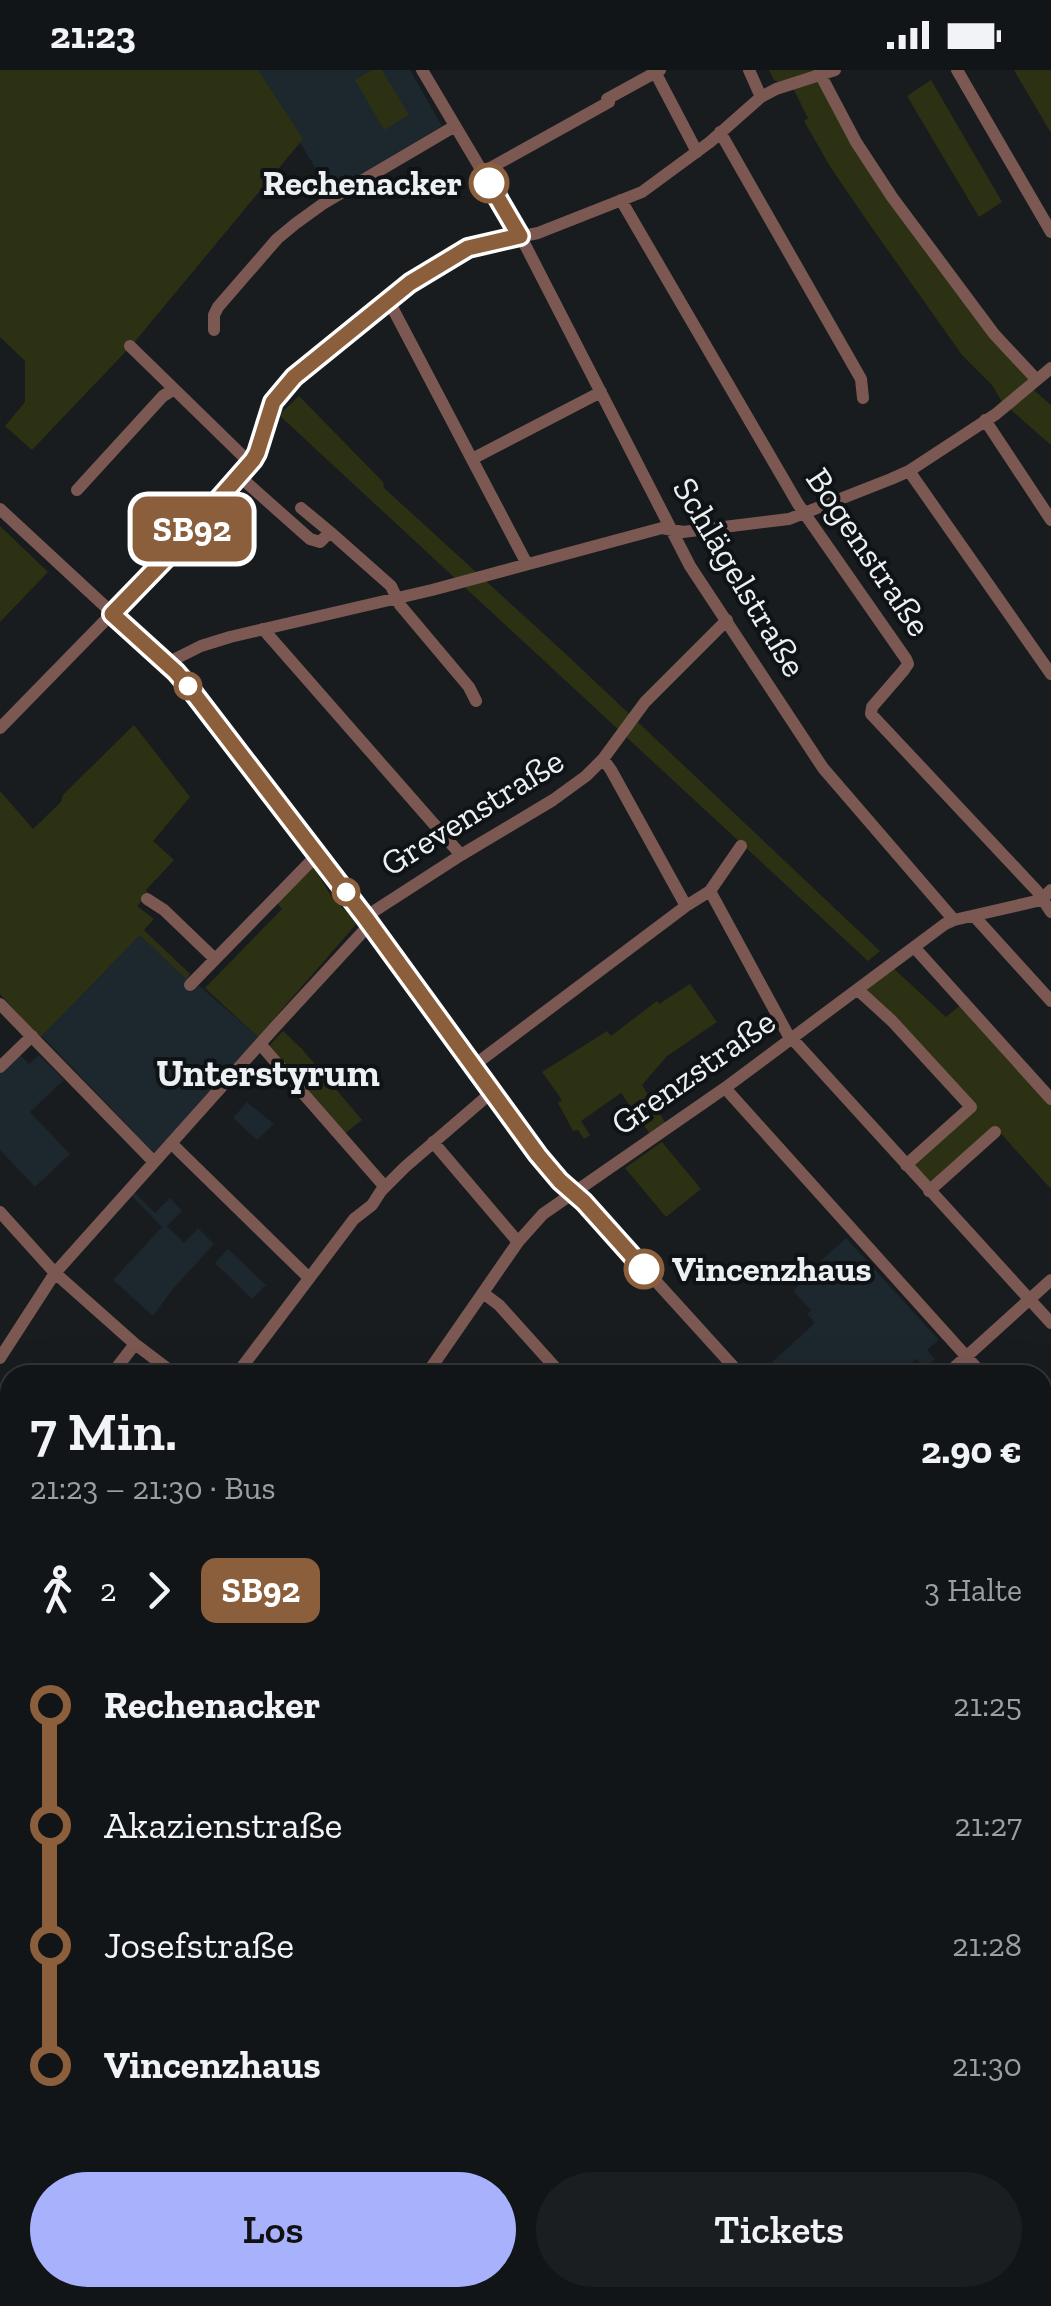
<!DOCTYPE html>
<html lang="de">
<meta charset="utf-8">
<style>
:root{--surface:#121517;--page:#1b1e20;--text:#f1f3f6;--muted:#9c9fa1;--line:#313436;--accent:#a7b1fc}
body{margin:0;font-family:"Zilla Slab",serif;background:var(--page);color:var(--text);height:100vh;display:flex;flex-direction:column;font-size:38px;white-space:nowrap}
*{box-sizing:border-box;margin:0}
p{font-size:32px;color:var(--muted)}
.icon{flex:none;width:55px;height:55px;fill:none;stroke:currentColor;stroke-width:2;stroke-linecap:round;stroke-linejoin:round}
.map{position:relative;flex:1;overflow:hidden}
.side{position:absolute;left:0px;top:1295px;width:1052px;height:942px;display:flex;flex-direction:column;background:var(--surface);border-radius:30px 30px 0 0;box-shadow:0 10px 40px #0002,0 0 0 2px var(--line)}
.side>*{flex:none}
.badge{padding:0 20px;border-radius:15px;font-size:35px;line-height:65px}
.map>.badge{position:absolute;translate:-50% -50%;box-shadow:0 0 0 5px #fff}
.legs{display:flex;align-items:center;gap:15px;height:110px;padding:0 30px;font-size:32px}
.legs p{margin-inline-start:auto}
.overview{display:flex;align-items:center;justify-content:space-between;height:170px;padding:0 30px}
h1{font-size:55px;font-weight:600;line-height:75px}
.action{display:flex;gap:20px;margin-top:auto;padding:20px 30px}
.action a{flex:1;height:115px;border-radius:60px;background:var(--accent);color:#111;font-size:40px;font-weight:600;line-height:115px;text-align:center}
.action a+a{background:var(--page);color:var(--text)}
ul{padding:0 30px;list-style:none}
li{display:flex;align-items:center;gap:35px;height:120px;font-size:38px}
li i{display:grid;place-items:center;width:15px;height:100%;margin:0 12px;background:currentColor}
li i::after{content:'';width:25px;height:25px;margin:-12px;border:8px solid;border-radius:50%;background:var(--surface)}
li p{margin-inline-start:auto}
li:first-child i{background:linear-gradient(#0000 50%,currentColor 0)}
li:last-child i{background:linear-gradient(currentColor 50%,#0000 0)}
.status{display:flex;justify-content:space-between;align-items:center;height:70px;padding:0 50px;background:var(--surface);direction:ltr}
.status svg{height:28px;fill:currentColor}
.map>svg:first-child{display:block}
.built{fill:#1d272e}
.green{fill:#2c3114}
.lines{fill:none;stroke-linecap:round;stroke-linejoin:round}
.minor{stroke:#7c5852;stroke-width:12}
.major{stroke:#e09688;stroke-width:15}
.tram{stroke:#85888b;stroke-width:2.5}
.line-1-casing{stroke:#fff;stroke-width:22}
.line-1{stroke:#8b5e3c;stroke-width:15}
.stop-1-dot{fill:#fff;stroke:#8b5e3c;stroke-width:5}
.labels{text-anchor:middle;stroke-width:8;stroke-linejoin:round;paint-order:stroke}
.stop-label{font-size:35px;font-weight:bold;fill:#edf0f2;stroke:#0f1316;text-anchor:end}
.street-label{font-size:35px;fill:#edf0f2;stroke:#0f1316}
.neighbourhood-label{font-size:38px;font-weight:bold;fill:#edf0f2;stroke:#0f1316}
</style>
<div class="status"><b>21:23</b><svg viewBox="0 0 49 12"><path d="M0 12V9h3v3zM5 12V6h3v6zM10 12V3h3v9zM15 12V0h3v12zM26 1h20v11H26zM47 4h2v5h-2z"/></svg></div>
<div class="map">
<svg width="1051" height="2236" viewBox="0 0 1051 2236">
<rect width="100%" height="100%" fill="#181c1f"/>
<!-- built -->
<path class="built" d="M256 0H410L442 56 330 122Z
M140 864 258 967 155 1084 42 966Z
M20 985 29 994 39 985 64 1010 30 1042 70 1084 35 1117 0 1080V1004Z
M247 1032 274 1054 257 1070 233 1048Z
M131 1119 155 1143 170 1128 182 1141 167 1156 184 1173 198 1158 214 1174 172 1220 153 1246 113 1210 162 1157 128 1122Z
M846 1168 939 1270 927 1280 935 1289 925 1299 916 1289 899 1305H761L760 1303 815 1253 807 1244 811 1240 793 1221 805 1210 803 1207Z
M228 1179 266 1215 252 1229 215 1193Z
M585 2228H807L815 2236H576Z"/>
<!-- green -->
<path class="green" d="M0 0H258L303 69 132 275 32 380 5 356 25 332V291L0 267Z
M372 0H382L409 45 384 60 355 10Z
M769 0H818L856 72 1036 309 1029 316 1051 335V375L1002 332 992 315 962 285 870 155 831 98 804 51 808 48 794 20 774 10Z
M1014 0H1051V63Z
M931 10 1002 132 979 147 907 26Z
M299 326 383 412 384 418 569 587 880 881 868 891 279 345Z
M0 456 48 502 0 552Z
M134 655 190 727 153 771 174 790 146 820 149 824 137 836 154 849 144 860 190 904 186 909 140 865 40 968 0 924V721L33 759 61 732 63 725 82 706Z
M312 794 333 829 358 852 258 967 205 918 282 839 276 832Z
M891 896 946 947 964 932 1051 1033V1119L996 1058 932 1117 906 1095 971 1037 858 920Z
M690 914 717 952 667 986 642 1015 668 1057 653 1068 621 1023 581 1051 590 1065 584 1069 578 1060 573 1061 558 1033 562 1030 542 1002 607 961 611 966 657 931 659 934Z
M283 961 301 978 362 1050 344 1064 268 977Z
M662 1072 701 1119 666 1147 625 1098Z
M1051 2138V2188L1043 2195V2145Z"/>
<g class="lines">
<!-- minor -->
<path class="minor" d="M422 0 520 165 690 496 823 698 954 850
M749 0 761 27
M957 0 1051 162
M655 2 697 82
M819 2 856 72 892 127 994 264 1036 309
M720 62 861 309 863 328
M483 102 609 32 607 29 660 0
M621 130 798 434 906 589 908 594 904 600 872 637 871 644 1037 821 1051 842
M387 231 393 239 527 494
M214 260V245L218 237 277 169 295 154 324 133 455 56
M130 276 250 393
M985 350 1051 450
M472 389 601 322
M909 401 1051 604
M239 406 310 469 320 472 330 462 391 516 400 535 469 617 476 631
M77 420 163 326 173 320
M301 438 330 462
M0 439 176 602 365 847 539 1085 559 1111 584 1132 741 1305
M263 559 461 785
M167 593 201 576 230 567 432 520 662 458 683 462 789 449 891 409 909 401 996 344 1051 298
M0 658 173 481 250 393 258 380 271 335 286 314 409 213 475 176 538 163 642 122 710 72 761 27 776 19 835 0
M603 689 611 700 686 836 710 821 787 963 1051 1253
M710 821 741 776
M147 829 164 840 215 889
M974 846 1051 931
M365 847 461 785 553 730 586 706 603 689 645 632 727 550
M914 877 1051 1029
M190 915 317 785
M858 920 892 951 971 1037 906 1095
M0 934 154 1092
M260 974 385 1117
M473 996 686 836
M0 997 32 966
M725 1018 983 1305
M433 1072 518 1172
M171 1073 309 1208
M929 1121 995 1062
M0 1142 55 1203 135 1274 176 1305
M483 1223 499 1235 562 1305
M0 1288 55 1203 275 957 370 854
M111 1305 135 1274
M236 1305 354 1149 372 1135 381 1121 405 1097 492 1022
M426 1305 518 1172 543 1144 725 1018 945 854 954 850 1041 830 1051 820
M946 1305 1051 1210
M1042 1371 1051 1380
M1042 1441 1051 1451
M0 1475 10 1460
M1042 1578 1051 1570
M0 1634 10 1616
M1042 1680 1051 1690
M0 1768 10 1776
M1042 1802 1051 1794
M1042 1852 1051 1862
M0 1896 10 1883
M1042 1973 1051 1965
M1042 1983 1051 1993
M1042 2097 1051 2107
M0 2138 10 2146
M0 2213 10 2201
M0 2224 11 2236
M875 2228 883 2236
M337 2236 346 2228
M568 2236 577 2228"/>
<!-- major -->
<path class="major" d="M0 1975 10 1986
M0 2001 10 2011
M1042 2133 1051 2126
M269 2228 280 2236
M297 2228 309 2236
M926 2236 936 2228"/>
<!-- tram -->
<path class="tram" d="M0 1984 10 1994
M287 2228 299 2236"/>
</g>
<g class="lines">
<defs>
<path id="line-1" d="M489 113 520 166 468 178 410 213 294 307 273 332 257 383 253 390 173 481 112 544 176 602 188 616 365 847 538 1085 560 1111 584 1132 644 1199"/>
</defs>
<!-- line-1 casing -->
<use href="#line-1" class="line-1-casing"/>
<!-- line-1 -->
<use href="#line-1" class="line-1"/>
</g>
<!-- markers -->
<g class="stop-1-dot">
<circle cx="489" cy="113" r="18"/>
<circle cx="188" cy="616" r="12"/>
<circle cx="346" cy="822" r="12"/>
<circle cx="644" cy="1199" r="18"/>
</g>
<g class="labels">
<!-- stop labels -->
<g class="stop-label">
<text x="462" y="125">Rechenacker</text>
<text x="672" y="1211" text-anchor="start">Vincenzhaus</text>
</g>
<!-- street labels -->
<g class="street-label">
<text transform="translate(869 482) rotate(56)" y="12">Bogenstraße</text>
<text transform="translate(740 507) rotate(59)" y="12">Schlägelstraße</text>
<text transform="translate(472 742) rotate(-32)" y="12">Grevenstraße</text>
<text transform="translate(693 1002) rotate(-35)" y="12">Grenzstraße</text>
</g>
<!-- neighbourhood labels -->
<g class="neighbourhood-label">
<text x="268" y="1016">Unterstyrum</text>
</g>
</g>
</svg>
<b class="badge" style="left:192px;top:459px;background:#8b5e3c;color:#fff">SB92</b>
<section class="side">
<div class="overview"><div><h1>7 Min.</h1><p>21:23 – 21:30 · Bus</p></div><b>2.90 €</b></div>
<div class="legs"><svg class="icon" aria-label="walk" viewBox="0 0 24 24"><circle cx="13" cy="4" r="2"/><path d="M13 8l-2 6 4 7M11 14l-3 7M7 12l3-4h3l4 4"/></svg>2<svg class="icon" aria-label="forward" viewBox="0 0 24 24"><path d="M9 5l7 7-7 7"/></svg><b class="badge" style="background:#8b5e3c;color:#fff">SB92</b><p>3 Halte</p></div>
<ul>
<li><i style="color:#8b5e3c"></i><b>Rechenacker</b><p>21:25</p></li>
<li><i style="color:#8b5e3c"></i><span>Akazienstraße</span><p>21:27</p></li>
<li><i style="color:#8b5e3c"></i><span>Josefstraße</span><p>21:28</p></li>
<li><i style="color:#8b5e3c"></i><b>Vincenzhaus</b><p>21:30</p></li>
</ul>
<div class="action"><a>Los</a><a>Tickets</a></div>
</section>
</div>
